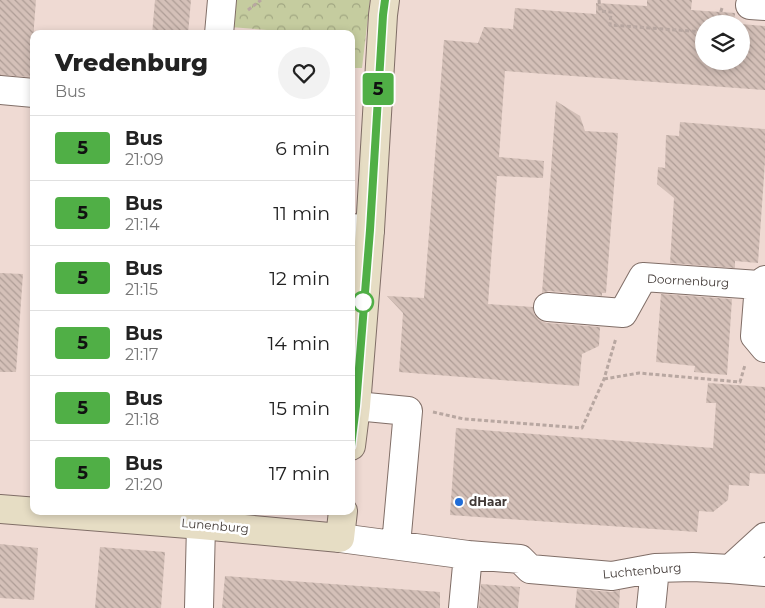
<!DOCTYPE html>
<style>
:root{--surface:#fff;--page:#f2f2f2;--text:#222;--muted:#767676;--line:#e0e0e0}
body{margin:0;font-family:Montserrat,sans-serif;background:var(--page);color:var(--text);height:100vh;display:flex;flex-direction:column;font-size:19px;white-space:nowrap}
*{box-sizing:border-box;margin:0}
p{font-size:16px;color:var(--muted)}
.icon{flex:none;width:28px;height:28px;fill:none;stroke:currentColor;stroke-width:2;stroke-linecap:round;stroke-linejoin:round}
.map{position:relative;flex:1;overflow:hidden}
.details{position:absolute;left:30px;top:30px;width:325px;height:485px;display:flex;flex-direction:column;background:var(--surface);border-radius:10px;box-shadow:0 2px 8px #0003}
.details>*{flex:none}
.badge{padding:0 10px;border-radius:4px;font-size:18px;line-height:32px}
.buttons{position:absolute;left:695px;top:15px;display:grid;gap:10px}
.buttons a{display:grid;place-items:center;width:55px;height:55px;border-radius:50%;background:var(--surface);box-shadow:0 2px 8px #0003;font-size:25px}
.map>.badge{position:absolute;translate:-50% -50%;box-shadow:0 0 0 2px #fff}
.round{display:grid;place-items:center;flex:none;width:52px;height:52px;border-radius:26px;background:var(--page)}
.head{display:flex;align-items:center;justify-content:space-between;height:85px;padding:0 25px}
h1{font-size:24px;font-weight:800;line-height:38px}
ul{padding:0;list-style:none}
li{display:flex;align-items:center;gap:15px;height:65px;padding:0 25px;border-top:1px solid var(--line)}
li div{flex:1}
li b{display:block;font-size:19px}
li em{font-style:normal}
li .badge{min-width:55px;font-weight:700;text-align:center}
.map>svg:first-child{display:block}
.forest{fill:url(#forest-crowns)}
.building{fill:url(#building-back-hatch)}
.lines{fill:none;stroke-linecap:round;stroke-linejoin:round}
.street-casing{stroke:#806e67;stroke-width:30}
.secondary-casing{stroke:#806e67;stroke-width:30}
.path{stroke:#b8a7a1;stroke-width:3;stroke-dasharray:4 2.5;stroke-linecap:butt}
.street{stroke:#fff;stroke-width:28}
.secondary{stroke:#e6ddc4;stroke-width:28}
.line-casing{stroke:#fff;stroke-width:11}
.line{stroke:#50af46;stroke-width:8}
.stop-dot{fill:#fff;stroke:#50af46;stroke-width:2.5}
.poi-dot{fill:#1f6cd7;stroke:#fff;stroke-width:2}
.labels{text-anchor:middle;stroke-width:5;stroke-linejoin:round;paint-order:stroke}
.street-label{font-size:12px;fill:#413936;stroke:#fff}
.poi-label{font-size:12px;font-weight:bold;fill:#413936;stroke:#fff;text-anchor:start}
</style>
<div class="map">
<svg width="765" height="608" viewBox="0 0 765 608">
<defs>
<pattern id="forest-crowns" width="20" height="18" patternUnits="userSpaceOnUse" patternTransform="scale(1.25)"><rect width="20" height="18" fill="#c5cc9f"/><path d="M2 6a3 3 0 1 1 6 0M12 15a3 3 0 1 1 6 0" fill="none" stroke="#a2a782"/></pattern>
<pattern id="building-back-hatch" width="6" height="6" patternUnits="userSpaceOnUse" patternTransform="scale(1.25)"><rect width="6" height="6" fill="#d4c0b8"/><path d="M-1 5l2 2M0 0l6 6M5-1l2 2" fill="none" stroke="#ae9d96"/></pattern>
</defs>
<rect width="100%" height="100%" fill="#efdad3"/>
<!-- forest -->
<path class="forest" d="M230 0H370L362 68H351V34H319L230 27Z"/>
<!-- building -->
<path class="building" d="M0 0H36L34 26V65H31L30 77 0 75Z
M155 0H191L188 34H152Z
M647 0H692L691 10 735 13 734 23 740 24H704V61H741V24L765 26V90L505 71 499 157 544 161 543 178 497 176 488 304 533 307 534 314 539 320 547 323 600 327 599 346 582 354 579 386 399 372 403 313 387 296 424 298 444 40 478 43 484 27 513 29 515 8 596 14V3L647 6Z
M556 101 580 116 585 131 618 133 606 293H602V296L549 291 542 293Z
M680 122 765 129V161L758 263 735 261V268L670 263 674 198 657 184 658 167 665 168 666 135 679 136Z
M0 273 23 274 16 372H0Z
M661 294 732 299 727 375 694 372 695 366 656 362Z
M708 383 765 387V474L750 473 749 486 729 485 728 500 713 512 699 511 697 532 450 515 456 428 713 448 716 403H706Z
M0 544 38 548 34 600 0 598Z
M100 547 165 552 161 608H95Z
M225 576 440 592V608H222Z
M481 584 520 587 518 608H479Z
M577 589 611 592 620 590 619 608H575Z"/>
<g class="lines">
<defs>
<path id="street" d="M750 5 765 6
M219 34 222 0
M0 90 34 93
M351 228 370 230
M765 280 759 285 755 336 765 348
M548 307 623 313 643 277 759 285
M356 406 408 411 396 545
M340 538 468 555 463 608
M468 555 520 559 530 569 612 576 655 568 693 567 730 569 765 537
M730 569 765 572
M199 608 201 525
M651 608 655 568"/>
<path id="secondary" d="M351 446 356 406 370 230 383 15 385 0
M0 509 201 525 340 538 343 511"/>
</defs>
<!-- street casing -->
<use href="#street" class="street-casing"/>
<!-- secondary casing -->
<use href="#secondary" class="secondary-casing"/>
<!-- path -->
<path class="path" d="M599 0 600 11 611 12 610 25 704 32
M722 8 718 21 728 22
M248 10 261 0
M604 379 639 373 740 382 745 365
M433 412 464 419 582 428 604 379 616 338"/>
<!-- street -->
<use href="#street" class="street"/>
<!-- secondary -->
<use href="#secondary" class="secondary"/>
</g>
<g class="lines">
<defs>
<path id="line" d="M351 446 356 406 370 230 383 15 385 0"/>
</defs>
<!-- line casing -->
<use href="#line" class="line-casing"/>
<!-- line -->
<use href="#line" class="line"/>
</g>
<!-- markers -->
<circle class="stop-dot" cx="363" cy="302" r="10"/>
<circle class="poi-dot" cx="459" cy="502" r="5"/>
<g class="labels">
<!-- street labels -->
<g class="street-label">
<text transform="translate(688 281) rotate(3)" y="4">Doornenburg</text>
<text transform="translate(215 526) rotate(5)" y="4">Lunenburg</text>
<text transform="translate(642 571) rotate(-5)" y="4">Luchtenburg</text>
</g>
<!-- poi labels -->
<g class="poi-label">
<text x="469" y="506">dHaar</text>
</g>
</g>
</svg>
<div class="buttons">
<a><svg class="icon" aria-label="layers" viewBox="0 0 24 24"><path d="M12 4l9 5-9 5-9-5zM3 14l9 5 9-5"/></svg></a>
</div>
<b class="badge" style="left:378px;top:89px;background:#50af46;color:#111">5</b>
<section class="details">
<div class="head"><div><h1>Vredenburg</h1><p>Bus</p></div><a class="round"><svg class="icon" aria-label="heart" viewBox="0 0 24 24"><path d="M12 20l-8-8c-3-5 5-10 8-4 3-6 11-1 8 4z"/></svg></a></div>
<ul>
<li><span class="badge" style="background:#50af46;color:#111">5</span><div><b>Bus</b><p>21:09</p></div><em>6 min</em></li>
<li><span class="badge" style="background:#50af46;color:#111">5</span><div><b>Bus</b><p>21:14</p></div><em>11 min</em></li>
<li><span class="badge" style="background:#50af46;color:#111">5</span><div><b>Bus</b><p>21:15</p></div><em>12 min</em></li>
<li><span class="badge" style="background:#50af46;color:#111">5</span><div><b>Bus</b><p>21:17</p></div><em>14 min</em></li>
<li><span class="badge" style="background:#50af46;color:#111">5</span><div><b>Bus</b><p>21:18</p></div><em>15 min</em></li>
<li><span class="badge" style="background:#50af46;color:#111">5</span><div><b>Bus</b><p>21:20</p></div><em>17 min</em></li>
</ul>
</section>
</div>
